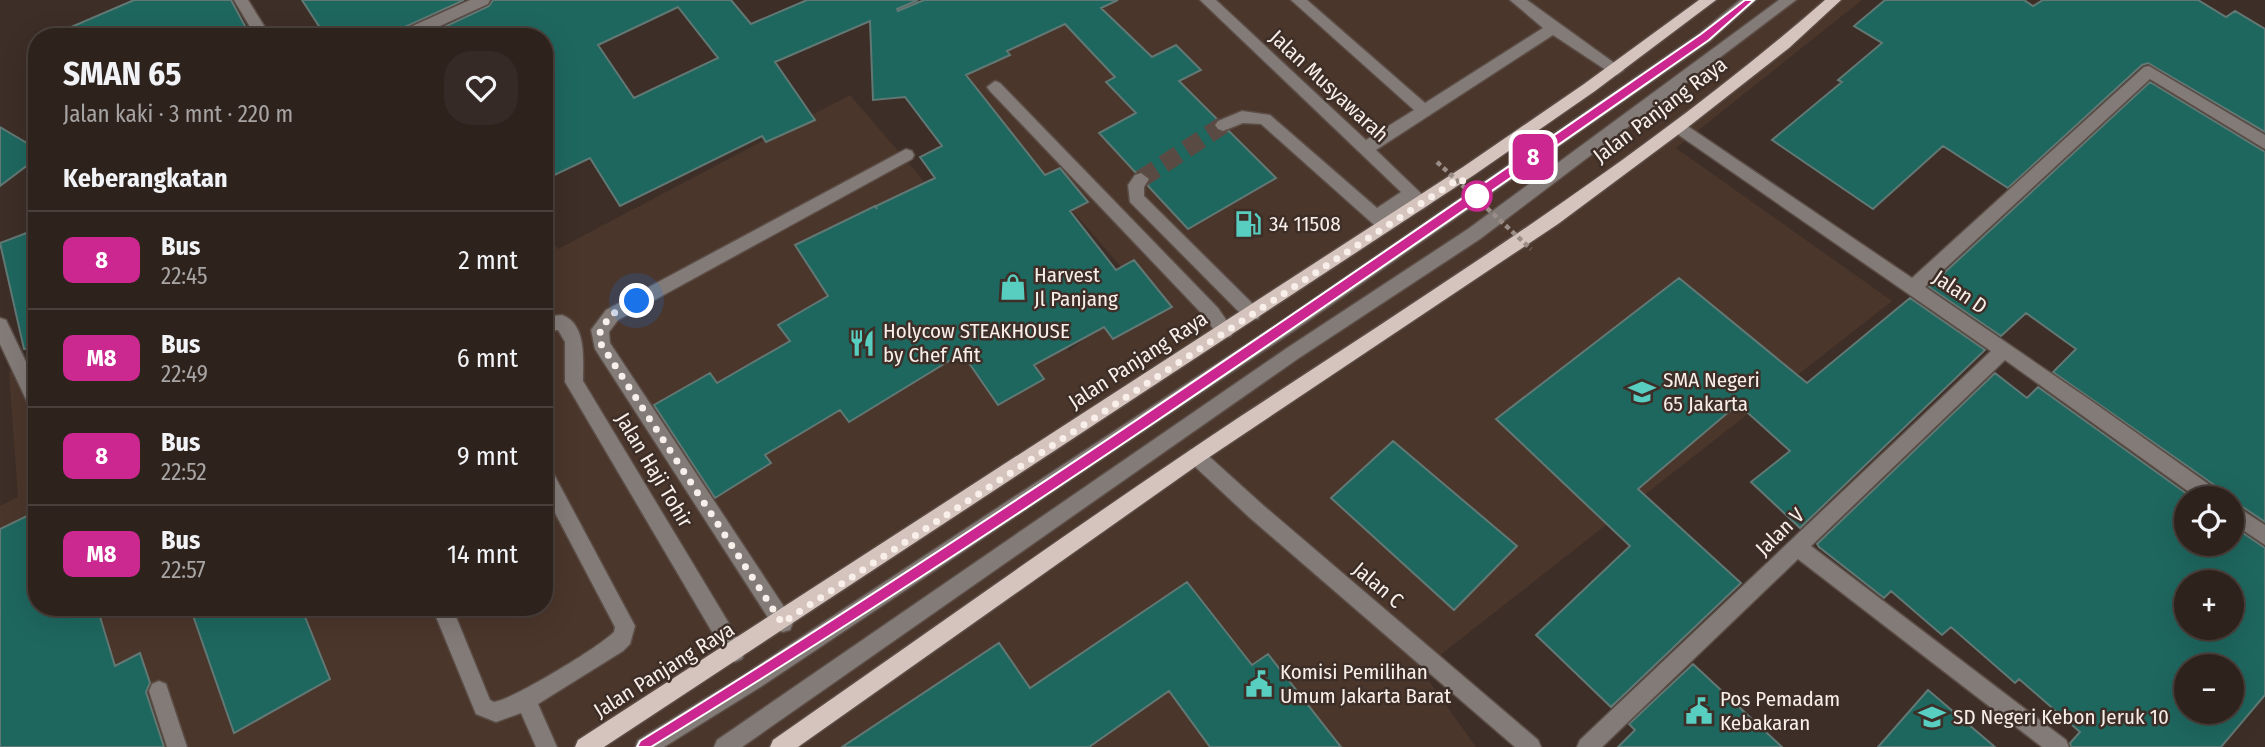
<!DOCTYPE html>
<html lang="id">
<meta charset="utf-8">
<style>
:root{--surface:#2e221d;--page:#362a26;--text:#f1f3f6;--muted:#a7a4a4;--line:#493f3b}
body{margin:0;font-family:"Fira Sans Condensed",sans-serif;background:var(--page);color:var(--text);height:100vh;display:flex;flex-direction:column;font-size:26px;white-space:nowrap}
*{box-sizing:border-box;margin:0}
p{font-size:23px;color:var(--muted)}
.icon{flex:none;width:38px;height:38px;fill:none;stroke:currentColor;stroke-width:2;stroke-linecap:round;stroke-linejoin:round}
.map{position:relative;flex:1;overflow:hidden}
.details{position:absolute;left:28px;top:28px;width:525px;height:588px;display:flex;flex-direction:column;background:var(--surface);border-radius:28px;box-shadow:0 7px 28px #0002,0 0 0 2px var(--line)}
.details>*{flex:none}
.badge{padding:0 14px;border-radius:10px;font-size:24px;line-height:46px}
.tools{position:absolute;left:2174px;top:486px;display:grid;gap:14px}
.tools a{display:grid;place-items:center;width:70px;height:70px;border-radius:50%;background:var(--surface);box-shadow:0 7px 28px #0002,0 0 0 2px var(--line);font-size:35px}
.you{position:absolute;width:35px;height:35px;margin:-18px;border:5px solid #fff;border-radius:50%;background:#1a73e8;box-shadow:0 0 0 10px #1a73e833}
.map>.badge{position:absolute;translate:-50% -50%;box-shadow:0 0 0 4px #fff}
h2{padding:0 35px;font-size:26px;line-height:63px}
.round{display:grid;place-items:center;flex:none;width:74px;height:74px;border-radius:28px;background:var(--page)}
.head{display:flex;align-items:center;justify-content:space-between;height:119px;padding:0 35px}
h1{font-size:33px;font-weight:700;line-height:52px}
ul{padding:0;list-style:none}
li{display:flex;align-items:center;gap:21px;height:98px;padding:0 35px;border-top:2px solid var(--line)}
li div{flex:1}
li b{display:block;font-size:26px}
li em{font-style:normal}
li .badge{min-width:77px;font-weight:700;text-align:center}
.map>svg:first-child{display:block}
.built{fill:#4b362b}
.building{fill:#1e675f;stroke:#627874;stroke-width:2;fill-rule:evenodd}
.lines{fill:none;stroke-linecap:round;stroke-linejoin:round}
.minor-tunnel{stroke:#594b44;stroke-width:18;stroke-dasharray:18 9;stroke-linecap:butt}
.minor-casing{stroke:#5b4d46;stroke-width:3}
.major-casing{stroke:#5b4d46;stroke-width:3}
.minor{fill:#837b77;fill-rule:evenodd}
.major{fill:#d5c4bd;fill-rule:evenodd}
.path-bridge{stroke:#9a8d87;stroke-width:4.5;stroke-dasharray:5 3.5;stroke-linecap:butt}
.line{fill:#cc2790;stroke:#fff;stroke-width:2}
.walk{stroke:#f9efea;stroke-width:7;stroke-dasharray:0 12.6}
.stop-dot{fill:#fff;stroke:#cc2790;stroke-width:3.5}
.labels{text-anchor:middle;stroke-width:5;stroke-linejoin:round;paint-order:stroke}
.street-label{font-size:21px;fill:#f9efea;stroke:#3d2e27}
.poi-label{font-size:21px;fill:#f9efea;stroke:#3d2e27;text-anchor:start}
</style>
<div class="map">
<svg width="2265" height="747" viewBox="0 0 2265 747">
<rect width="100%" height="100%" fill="#3d2e27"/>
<!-- built -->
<path class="built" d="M1115 0H1862L1676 148 1892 301 1421 670 1476 747H0V506L18 497 9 372 37 359V607H544V229L558 249 850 95 1069 351 1144 293 953 74Z"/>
<!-- building -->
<path class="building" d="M134 0H231L251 37H48Z
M302 0H464L396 31 393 37H326Z
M493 0H731L751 24 807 0H918L897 9 898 11 924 0H1118L1101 8 1152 57 1176 45 1201 70 1179 81 1217 119 1212 125 1216 131 1222 133 1229 131 1276 178 1188 229 1148 186 1151 177 1143 171 1135 172 1099 133 1136 113 1106 82 1115 77 1065 24 1007 51 1010 55 966 75 1045 175 1060 168 1088 202 1070 211 1116 270 1134 260 1172 307 1113 339 1104 327 1034 365 1044 379 998 405 962 353 849 422 840 410 765 455 771 463 715 498 654 405 710 373 717 383 790 341 778 325 828 296 795 245 875 206 877 209 876 206 935 178 920 157 942 146 905 97 873 100 870 21 775 62 815 120 766 142 762 136 620 206 590 158 544 180V37H423L489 6ZM678 7 718 58 634 98 598 45Z
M1885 0H2024L2033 6 2043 0H2198L2226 17 2235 11 2265 29V132L2148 63 2142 65 2008 188 1943 146 1873 209 1772 140 1842 82 1838 80 1882 43 1854 26Z
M2150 82 2265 152V522L2231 499H2225L2223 491 2053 372 2076 349 2026 313 2001 336 1929 287Z
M0 127 37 149V158L0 186Z
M37 229V348L24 349 0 243Z
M1679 278 1807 383 1910 298 1985 350 1800 528 1751 482 1790 451 1738 404 1638 489 1741 583 1611 707 1536 635 1630 546 1496 419Z
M1995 373 2027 398 2038 387 2194 499H2186V544H2231V525L2265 548V695L2221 747H2071L2070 743 2080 732 2019 679 2015 683 1951 627 1942 635 1891 591 1884 598 1819 547 1817 544ZM2186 583H2231V628H2186ZM2186 667H2231V712H2186Z
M1393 441 1517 546 1454 610 1331 498Z
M37 511V607H97L115 666 140 653 150 683 146 692 164 747H0V529Z
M1187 582 1252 665 1268 654 1341 747H1210L1169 691 1089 747H842L999 643 1030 688Z
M190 607H301L330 679 234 733Z
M1693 664 1782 747H1618L1635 730 1629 724Z
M1928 690 1995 747H1878Z"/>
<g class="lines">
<!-- minor-tunnel -->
<path class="minor-tunnel" d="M1141 179 1223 125"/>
<defs>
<path id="minor" d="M234 0H248L271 37H256Z
M470 0H490L488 4 416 37H395L397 33Z
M1200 0H1216L1366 140 1414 110 1291 0H1307L1425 103 1543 28 1510 0H1527L1624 70 1617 75 1612 74 1553 35 1376 150 1431 203 1423 209 1411 202 1388 217 1395 226 1387 232 1381 231 1261 124 1243 123 1223 131 1218 129 1215 125 1218 121 1242 111 1270 115 1377 208 1401 192Z
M1740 0H1756L1710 41 1295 330 762 686 664 747H635L638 740 748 672 1283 320 1700 33Z
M1779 0H1796L1480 239 1299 358 742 747H714L717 740 1287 348 1468 229Z
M2149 66 2265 135V149L2150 79 1925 287 2093 402 2221 493 2223 499H2199L2005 360 1811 546 2066 740 2069 747H2042L1798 559 1602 747H1577L1580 740 1991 351 1673 131 1670 127 1673 123H1683L1912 278 2144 67Z
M995 81 1000 83 1218 308 1234 331 1231 336C1218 341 1213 328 1206 318L990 91 987 87Z
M906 149 912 151 914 155 912 159 618 320 609 332 610 343 790 616 793 623 790 630 783 632 776 630 595 349 591 330 606 310Z
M1141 173 1149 179 1144 187V196L1258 309 1261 314 1258 319H1246L1130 202 1128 185 1135 175Z
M562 315C587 324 583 360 583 381L742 645 745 652 742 659 735 662 728 659 568 387 565 382V342L558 330 544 331V317Z
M0 318 6 320 37 385V413L31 410 0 344Z
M1196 448 1202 450 1264 506 1538 740 1541 747H1515L1250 518 1190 462 1187 456 1190 450Z
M544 465 550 467 635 626 630 644 623 651 538 704 557 747H536L521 713 496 722 476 714 432 607H452L490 700 494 702C512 700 599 647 614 632L615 627 544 492Z
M2231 503 2265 525V545L2231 522Z
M159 681 166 684 187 747H167L149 691 152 684Z"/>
<path id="major" d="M1699 0H1716L1595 91 1474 175 604 747H575L578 740 1463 167 1584 84Z
M1825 0H1841L1789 48 1683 131 1558 224 1202 462 798 747H770L773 740C928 632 1083 521 1241 416 1440 285 1644 158 1825 0Z"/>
</defs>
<!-- minor casing -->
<use href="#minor" class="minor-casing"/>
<!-- major casing -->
<use href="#major" class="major-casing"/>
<!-- minor -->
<use href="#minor" class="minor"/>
<!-- major -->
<use href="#major" class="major"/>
<!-- path-bridge -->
<path class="path-bridge" d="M1437 162 1531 249"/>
</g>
<!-- line -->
<path class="line" d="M1745 0H1754L1709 40C1360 283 1012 527 651 747H637L640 741C1001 518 1351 275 1701 34Z"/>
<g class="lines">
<!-- walk -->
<path class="walk" d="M637 301 612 314 600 330 601 344 782 623 1460 178 1477 196"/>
</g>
<!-- icons -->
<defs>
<symbol id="fuel-bare" viewBox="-9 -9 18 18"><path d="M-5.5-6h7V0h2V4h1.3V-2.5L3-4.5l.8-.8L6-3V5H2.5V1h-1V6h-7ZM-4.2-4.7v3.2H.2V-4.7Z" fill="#58cec0" stroke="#3d2e27" stroke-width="2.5" paint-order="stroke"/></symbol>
<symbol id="shop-bare" viewBox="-9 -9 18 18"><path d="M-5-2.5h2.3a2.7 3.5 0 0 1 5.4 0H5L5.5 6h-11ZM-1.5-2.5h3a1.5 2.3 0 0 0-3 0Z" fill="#58cec0" stroke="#3d2e27" stroke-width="2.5" paint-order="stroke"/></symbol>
<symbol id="restaurant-bare" viewBox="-9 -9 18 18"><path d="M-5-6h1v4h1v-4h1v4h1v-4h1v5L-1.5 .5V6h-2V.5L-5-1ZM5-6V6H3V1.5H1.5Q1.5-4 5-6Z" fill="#58cec0" stroke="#3d2e27" stroke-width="2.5" paint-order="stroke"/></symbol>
<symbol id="school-bare" viewBox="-9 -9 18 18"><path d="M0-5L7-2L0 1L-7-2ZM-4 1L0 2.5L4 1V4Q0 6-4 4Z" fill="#58cec0" stroke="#3d2e27" stroke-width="2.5" paint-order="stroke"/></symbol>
<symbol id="civic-bare" viewBox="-9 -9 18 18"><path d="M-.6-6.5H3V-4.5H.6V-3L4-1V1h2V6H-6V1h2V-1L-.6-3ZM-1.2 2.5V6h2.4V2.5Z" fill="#58cec0" stroke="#3d2e27" stroke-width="2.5" paint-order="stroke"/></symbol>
</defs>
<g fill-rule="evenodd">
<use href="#fuel-bare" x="1229" y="205" width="38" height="38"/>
<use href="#shop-bare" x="994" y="268" width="38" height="38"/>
<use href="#restaurant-bare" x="843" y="324" width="38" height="38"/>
<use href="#school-bare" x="1623" y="373" width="38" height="38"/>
<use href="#civic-bare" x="1240" y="665" width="38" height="38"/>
<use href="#civic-bare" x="1680" y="692" width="38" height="38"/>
<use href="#school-bare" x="1913" y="698" width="38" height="38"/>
</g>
<!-- markers -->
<circle class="stop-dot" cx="1477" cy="196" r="14"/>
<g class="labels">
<!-- street labels -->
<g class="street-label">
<text transform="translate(1329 86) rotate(43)" y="7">Jalan Musyawarah</text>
<text transform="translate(1660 110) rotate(-37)" y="7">Jalan Panjang Raya</text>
<text transform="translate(1960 292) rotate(34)" y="7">Jalan D</text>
<text transform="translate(1138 360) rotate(-33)" y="7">Jalan Panjang Raya</text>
<text transform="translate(654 470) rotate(59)" y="7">Jalan Haji Tohir</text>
<text transform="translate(1780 532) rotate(-44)" y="7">Jalan V</text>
<text transform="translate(1378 585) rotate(40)" y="7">Jalan C</text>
<text transform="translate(664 670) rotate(-32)" y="7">Jalan Panjang Raya</text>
</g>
<!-- poi labels -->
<g class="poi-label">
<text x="1269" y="231">34 11508</text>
<text x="1034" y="282">Harvest<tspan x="1034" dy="24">Jl Panjang</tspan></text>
<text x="883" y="338">Holycow STEAKHOUSE<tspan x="883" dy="24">by Chef Afit</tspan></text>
<text x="1663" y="387">SMA Negeri<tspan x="1663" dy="24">65 Jakarta</tspan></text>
<text x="1280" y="679">Komisi Pemilihan<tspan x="1280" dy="24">Umum Jakarta Barat</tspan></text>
<text x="1720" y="706">Pos Pemadam<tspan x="1720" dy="24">Kebakaran</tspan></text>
<text x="1953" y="724">SD Negeri Kebon Jeruk 10</text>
</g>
</g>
</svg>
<div class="tools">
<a><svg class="icon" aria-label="locate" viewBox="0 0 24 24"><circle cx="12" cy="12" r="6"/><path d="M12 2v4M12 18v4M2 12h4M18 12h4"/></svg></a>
<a>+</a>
<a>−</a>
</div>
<div class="you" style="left:637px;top:301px"></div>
<b class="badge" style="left:1533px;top:157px;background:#cc2790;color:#fff">8</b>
<section class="details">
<div class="head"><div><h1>SMAN 65</h1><p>Jalan kaki · 3 mnt · 220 m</p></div><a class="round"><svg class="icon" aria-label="heart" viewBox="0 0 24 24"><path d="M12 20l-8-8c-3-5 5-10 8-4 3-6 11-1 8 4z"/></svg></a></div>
<h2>Keberangkatan</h2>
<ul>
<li><span class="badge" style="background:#cc2790;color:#fff">8</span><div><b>Bus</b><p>22:45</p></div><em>2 mnt</em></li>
<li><span class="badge" style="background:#cb2990;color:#fff">M8</span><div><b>Bus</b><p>22:49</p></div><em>6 mnt</em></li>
<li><span class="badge" style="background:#cc2790;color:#fff">8</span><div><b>Bus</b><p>22:52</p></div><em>9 mnt</em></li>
<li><span class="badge" style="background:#cb2990;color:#fff">M8</span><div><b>Bus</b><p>22:57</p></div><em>14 mnt</em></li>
</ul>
</section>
</div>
